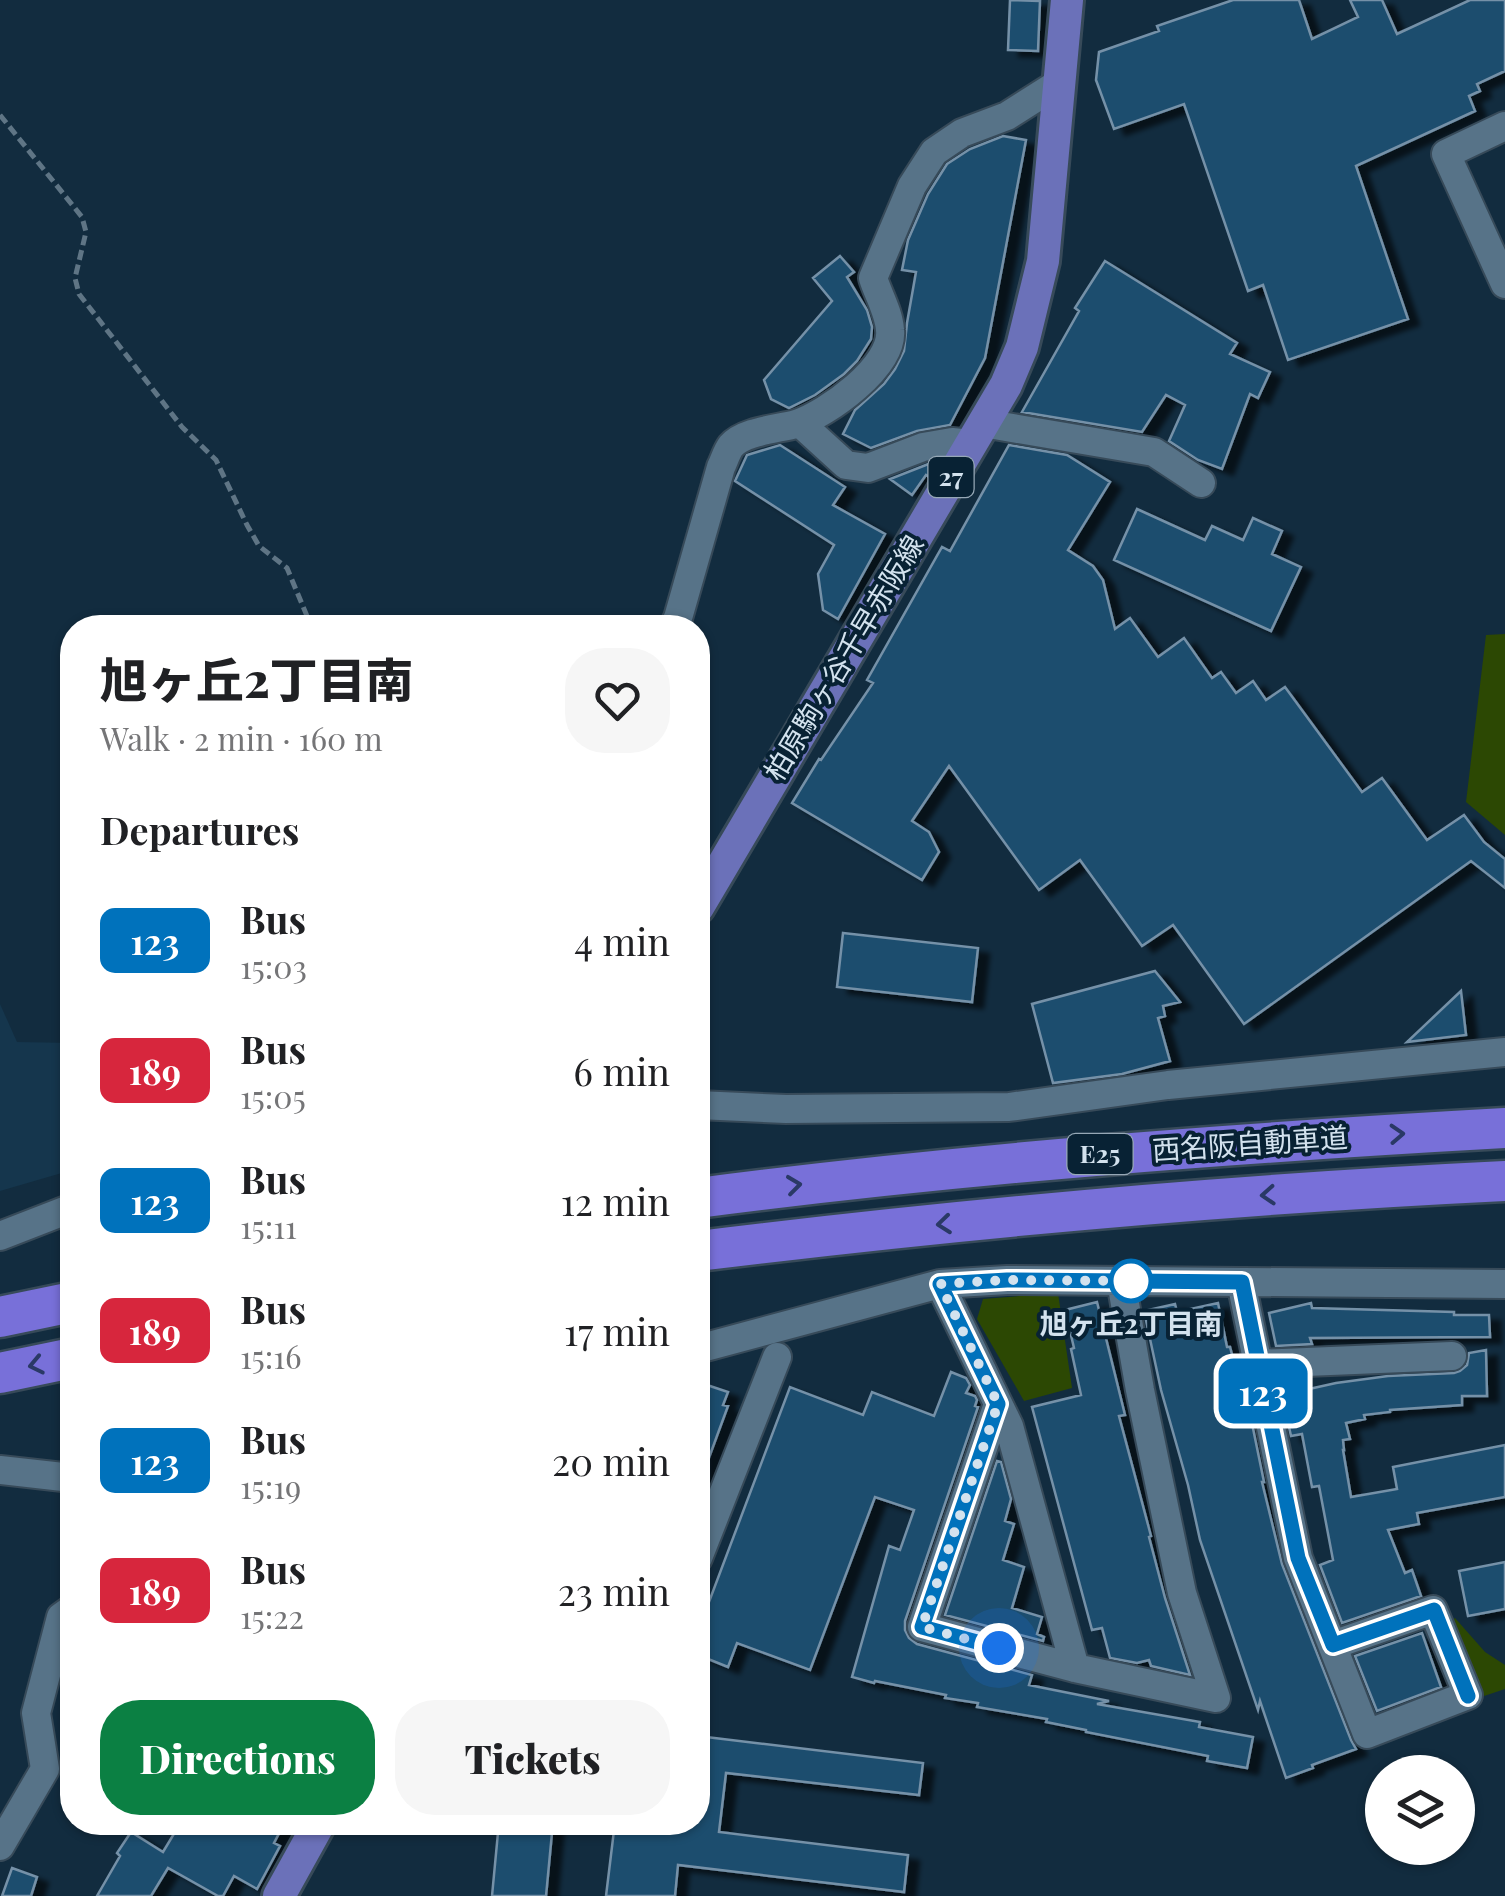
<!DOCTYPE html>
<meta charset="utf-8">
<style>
:root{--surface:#fff;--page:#f6f6f6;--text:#202124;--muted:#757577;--accent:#0b8043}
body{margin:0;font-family:"Playfair Display","Noto Sans JP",serif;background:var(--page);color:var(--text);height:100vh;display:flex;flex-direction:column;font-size:38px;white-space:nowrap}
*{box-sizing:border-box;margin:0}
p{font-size:32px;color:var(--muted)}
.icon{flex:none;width:55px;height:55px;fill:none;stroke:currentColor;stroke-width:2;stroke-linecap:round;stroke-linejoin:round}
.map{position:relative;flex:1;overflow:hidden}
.side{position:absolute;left:60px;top:615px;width:650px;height:1220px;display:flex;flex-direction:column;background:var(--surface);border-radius:40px;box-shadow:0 2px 8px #0004}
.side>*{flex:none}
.badge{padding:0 20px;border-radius:15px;font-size:35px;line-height:65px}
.controls{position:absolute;left:1365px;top:1755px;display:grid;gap:20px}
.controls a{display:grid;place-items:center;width:110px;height:110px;border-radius:50%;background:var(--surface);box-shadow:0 2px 8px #0004;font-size:50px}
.you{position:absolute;width:50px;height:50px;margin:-25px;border:8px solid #fff;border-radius:50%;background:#1a73e8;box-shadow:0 0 0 15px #1a73e833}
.map>.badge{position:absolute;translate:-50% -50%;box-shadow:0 0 0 5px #fff}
h2{padding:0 40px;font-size:38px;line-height:90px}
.round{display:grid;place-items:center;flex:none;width:105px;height:105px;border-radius:40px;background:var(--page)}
.summary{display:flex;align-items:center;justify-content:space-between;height:170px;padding:0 40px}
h1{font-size:48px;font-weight:800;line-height:75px}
.primary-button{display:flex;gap:20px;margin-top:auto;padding:20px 40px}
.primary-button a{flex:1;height:115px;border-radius:40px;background:var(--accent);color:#fff;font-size:40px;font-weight:800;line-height:115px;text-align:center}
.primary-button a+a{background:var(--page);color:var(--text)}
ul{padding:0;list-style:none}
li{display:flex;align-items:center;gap:30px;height:130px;padding:0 40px}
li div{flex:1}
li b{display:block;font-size:38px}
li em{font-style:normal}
li .badge{min-width:110px;font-weight:700;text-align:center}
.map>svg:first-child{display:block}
.built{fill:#15364d}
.green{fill:#2c4803}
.building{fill:#1e4d6e;stroke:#7591a8;stroke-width:2.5;filter:url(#shadow)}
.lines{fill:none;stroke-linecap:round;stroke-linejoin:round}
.minor-casing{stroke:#374a59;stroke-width:32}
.major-casing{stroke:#374a59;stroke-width:38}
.highway-casing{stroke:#374a59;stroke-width:45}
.path{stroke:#5f7585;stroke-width:5;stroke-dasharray:10 5;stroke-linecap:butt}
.minor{stroke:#577388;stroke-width:28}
.major{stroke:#6b71b9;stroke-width:32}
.highway{stroke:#7870d9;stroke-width:40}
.oneway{stroke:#2a3966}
.line-casing{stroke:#fff;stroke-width:22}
.line{stroke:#0072bc;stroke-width:15}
.walk{stroke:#d3e2ee;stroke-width:10;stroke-dasharray:0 18}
.stop-dot{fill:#fff;stroke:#0072bc;stroke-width:5}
.labels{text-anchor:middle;stroke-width:8;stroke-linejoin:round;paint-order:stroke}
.shield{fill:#082234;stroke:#96a8b6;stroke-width:2.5}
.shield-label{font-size:25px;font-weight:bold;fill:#d3e2ee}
.street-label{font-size:28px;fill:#d3e2ee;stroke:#082234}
.stop-label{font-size:28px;font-weight:bold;fill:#d3e2ee;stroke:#082234}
</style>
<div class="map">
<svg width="1505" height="1896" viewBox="0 0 1505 1896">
<defs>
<filter id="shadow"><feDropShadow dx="11" dy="6" stdDeviation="2.5" flood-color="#0009"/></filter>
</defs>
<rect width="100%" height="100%" fill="#122c3f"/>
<!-- built -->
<path class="built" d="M0 1004 17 1042 72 1043V1170L0 1191Z"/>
<!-- green -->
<path class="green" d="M1505 634V835L1466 802 1486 635Z
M1058 1293 1072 1388 1024 1401 977 1319 983 1299Z
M1455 1618 1485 1652 1505 1665V1689L1478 1698 1449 1623Z"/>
<!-- building -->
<path class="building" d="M1010 0 1040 1 1038 51 1008 50Z
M1233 0H1299L1312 39 1358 17 1350 0H1382L1397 34 1470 0H1505V71L1477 84 1480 91 1469 96 1475 111 1356 166 1408 319 1288 360 1263 285 1248 291 1184 104 1114 129 1096 80 1099 52 1159 31 1157 26Z
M1003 136 1026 140 985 358 950 425 917 431 871 448 843 434 855 410 884 384 895 369 904 351 907 323 916 272 902 270 908 240 928 194 947 164 970 149Z
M840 256 854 272 847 277 867 310 872 327 871 339 857 361 844 374 815 395 789 408 771 399 764 380 832 301 813 278Z
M1105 261 1237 343 1230 354 1270 372 1258 398 1250 394 1222 469 1198 460 1169 441 1185 405 1166 395 1142 432 1022 412 1079 311 1075 308Z
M780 445 845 487 833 505 885 534 838 619 823 610 818 574 834 545 735 481 747 455Z
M1009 445 1067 455 1110 482 1068 550 1093 566 1103 580 1115 629 1130 618 1158 657 1184 638 1212 678 1221 672 1236 693 1253 681 1266 700 1285 687 1362 792 1382 778 1427 840 1464 815 1484 842 1505 859V888L1471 861 1244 1024 1173 925 1142 946 1080 860 1039 890 949 766 912 821 929 832 939 852 922 880 792 803 819 759 821 760 873 683 867 680 942 547 950 551Z
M931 463 935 466 929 477 926 475 912 495 890 479Z
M1137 509 1205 540 1212 526 1243 540 1253 518 1282 531 1272 554 1301 567 1271 631 1114 560Z
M843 933 978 948 972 1002 837 987Z
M1155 971 1180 1002 1163 1006 1165 1016 1158 1018 1170 1061 1122 1074 1053 1083 1032 1004Z
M1461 991 1466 1035 1407 1042Z
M1097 1302 1125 1415 1119 1416 1151 1536 1149 1537 1165 1598 1190 1675 1151 1666 1149 1660 1137 1663 1110 1658 1102 1628 1092 1630 1032 1407 1081 1395 1071 1349 1074 1348 1065 1310Z
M1218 1303 1227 1347H1230L1245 1404H1248L1264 1482H1262L1282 1564 1351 1740 1356 1749 1312 1765 1313 1768 1286 1778 1260 1701 1258 1710 1200 1540 1188 1485 1161 1390 1144 1311 1175 1304 1177 1312Z
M1311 1303 1312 1308 1454 1312V1315H1489L1490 1337 1310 1338 1312 1344 1276 1346 1269 1313Z
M1486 1350 1487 1396H1462V1405L1390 1410V1412L1364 1415 1365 1419 1346 1423 1350 1439 1343 1440 1344 1450H1343L1351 1497 1397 1489 1393 1467 1505 1445V1497L1417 1513 1419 1524 1388 1530 1405 1573 1412 1570 1421 1596 1342 1623 1320 1565 1333 1560 1319 1486 1312 1487 1302 1434 1291 1436 1282 1395 1336 1383 1388 1376 1454 1373 1460 1371 1467 1365 1469 1353Z
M951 1372 966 1378 970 1385 966 1393 975 1396 977 1400 975 1406 978 1407 905 1621V1630L909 1638 917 1644 1032 1675 1029 1685 1109 1701 1097 1704 1200 1722 1199 1727 1253 1737 1247 1768 1207 1761 1208 1756 1086 1732V1730L1046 1722 1047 1719 977 1707 978 1703 945 1698 946 1695 875 1681 874 1683 852 1677 889 1546 900 1550 914 1510 875 1497 810 1670 737 1643 728 1667 698 1655V1631L790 1387 863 1415 872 1392 934 1416Z
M707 1385 728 1392 723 1405 728 1406 700 1482H698V1398L702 1400Z
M997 1461 1001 1462 1011 1499 1005 1521 1014 1524 1003 1560 1024 1567 1012 1608 1042 1617 1037 1634 1044 1637 1043 1641 945 1615Z
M1505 1562V1609L1468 1616 1459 1571Z
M1422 1633 1441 1687 1377 1711 1355 1656Z
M698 1736 923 1763 919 1795 726 1773 719 1832 908 1855 904 1892 678 1865 675 1896H606L615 1822H698Z
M181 1822H285L274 1843 280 1846 257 1889 234 1876 223 1896H218L168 1868 151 1896H97L120 1856 117 1853 131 1832 163 1852Z
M499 1822H553L546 1896H492Z
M12 1868 37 1877 31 1896H2Z"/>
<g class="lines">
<defs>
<path id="minor" d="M1505 126 1446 154 1505 284
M800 423 846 465 868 468 923 447 952 442 971 444
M983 423 1154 452 1201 483
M673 628 678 618 721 467C724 461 727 451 731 446 744 431 778 429 796 424 827 414 894 366 890 330 889 313 878 294 873 278L912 186 934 152 962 133 1007 116 1059 83
M698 1105 786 1109 1009 1107 1168 1085 1505 1052
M0 1236 72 1208
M1241 1282 1298 1558 1367 1734 1468 1695 1433 1610 1333 1645
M940 1284 1009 1426 1075 1668
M698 1349 940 1284 1007 1280 1505 1284
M1257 1364 1452 1356
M998 1404 922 1627 1075 1668 1216 1698 1182 1593 1140 1390 1121 1281
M0 1470 72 1478
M698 1558 777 1357
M0 1846 45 1769 36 1713 61 1617 72 1609"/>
<path id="major" d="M698 907 1006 385 1022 347 1043 261 1067 0
M279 1896 320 1822"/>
<path id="highway" d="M698 1198C966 1163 1235 1143 1505 1128
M698 1251C966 1218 1235 1194 1505 1181
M0 1317 72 1302
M0 1373 72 1358"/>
</defs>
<!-- minor casing -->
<use href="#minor" class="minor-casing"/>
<!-- major casing -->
<use href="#major" class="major-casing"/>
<!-- highway casing -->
<use href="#highway" class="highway-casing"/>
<!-- path -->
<path class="path" d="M0 115 82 217 86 232 75 278 79 294 182 427 216 460 247 525 259 546 287 568 312 628"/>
<!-- minor -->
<use href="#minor" class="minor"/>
<!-- major -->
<use href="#major" class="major"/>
<!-- highway -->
<use href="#highway" class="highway"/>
</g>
<!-- one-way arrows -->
<defs><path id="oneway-chevron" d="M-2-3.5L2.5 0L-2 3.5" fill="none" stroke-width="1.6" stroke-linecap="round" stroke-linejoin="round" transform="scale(2.5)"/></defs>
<g class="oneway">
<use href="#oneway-chevron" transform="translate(1397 1134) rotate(-3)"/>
<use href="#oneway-chevron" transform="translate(794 1185) rotate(-7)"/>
<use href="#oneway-chevron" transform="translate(1268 1195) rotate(176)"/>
<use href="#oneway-chevron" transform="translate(944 1224) rotate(174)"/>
<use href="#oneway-chevron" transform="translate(36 1365) rotate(168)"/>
</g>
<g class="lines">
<defs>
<path id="line" d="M999 1648 922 1627 998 1404 940 1284 1007 1280 1242 1282 1298 1558 1333 1645 1434 1610 1468 1696"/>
</defs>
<!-- line casing -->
<use href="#line" class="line-casing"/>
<!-- line -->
<use href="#line" class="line"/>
<!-- walk -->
<path class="walk" d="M999 1648 922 1627 998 1404 940 1284 1007 1280 1131 1281"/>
</g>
<!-- markers -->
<circle class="stop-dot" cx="1131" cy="1281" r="20"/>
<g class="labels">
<!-- shield labels -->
<g class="shield">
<rect x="928.5" y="457" width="45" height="40" rx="8"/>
<rect x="1067.5" y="1134" width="65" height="40" rx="8"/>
</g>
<g class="shield-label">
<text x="951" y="486">27</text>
<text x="1100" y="1163">E25</text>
</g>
<!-- street labels -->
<g class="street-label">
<text transform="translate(844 658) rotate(-59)" y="10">柏原駒ヶ谷千早赤阪線</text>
<text transform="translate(1250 1144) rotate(-4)" y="10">西名阪自動車道</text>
</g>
<!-- stop labels -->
<g class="stop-label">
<text x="1131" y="1334">旭ヶ丘2丁目南</text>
</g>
</g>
</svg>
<div class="controls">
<a><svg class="icon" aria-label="layers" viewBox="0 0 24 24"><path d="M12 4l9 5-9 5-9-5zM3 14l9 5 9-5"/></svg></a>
</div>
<div class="you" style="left:999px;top:1648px"></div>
<b class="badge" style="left:1263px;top:1391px;background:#0072bc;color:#fff">123</b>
<section class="side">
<div class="summary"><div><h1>旭ヶ丘2丁目南</h1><p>Walk · 2 min · 160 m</p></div><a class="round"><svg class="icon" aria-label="heart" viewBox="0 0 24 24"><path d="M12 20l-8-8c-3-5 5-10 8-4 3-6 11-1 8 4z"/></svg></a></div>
<h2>Departures</h2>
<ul>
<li><span class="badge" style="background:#0072bc;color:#fff">123</span><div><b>Bus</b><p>15:03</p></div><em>4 min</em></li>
<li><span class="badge" style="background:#d7263d;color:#fff">189</span><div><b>Bus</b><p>15:05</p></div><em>6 min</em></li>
<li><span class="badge" style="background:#0072bc;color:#fff">123</span><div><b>Bus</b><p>15:11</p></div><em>12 min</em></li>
<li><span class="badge" style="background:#d7263d;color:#fff">189</span><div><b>Bus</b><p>15:16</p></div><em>17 min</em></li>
<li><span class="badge" style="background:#0072bc;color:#fff">123</span><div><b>Bus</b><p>15:19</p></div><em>20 min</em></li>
<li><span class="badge" style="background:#d7263d;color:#fff">189</span><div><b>Bus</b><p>15:22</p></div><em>23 min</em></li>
</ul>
<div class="primary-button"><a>Directions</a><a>Tickets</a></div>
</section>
</div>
